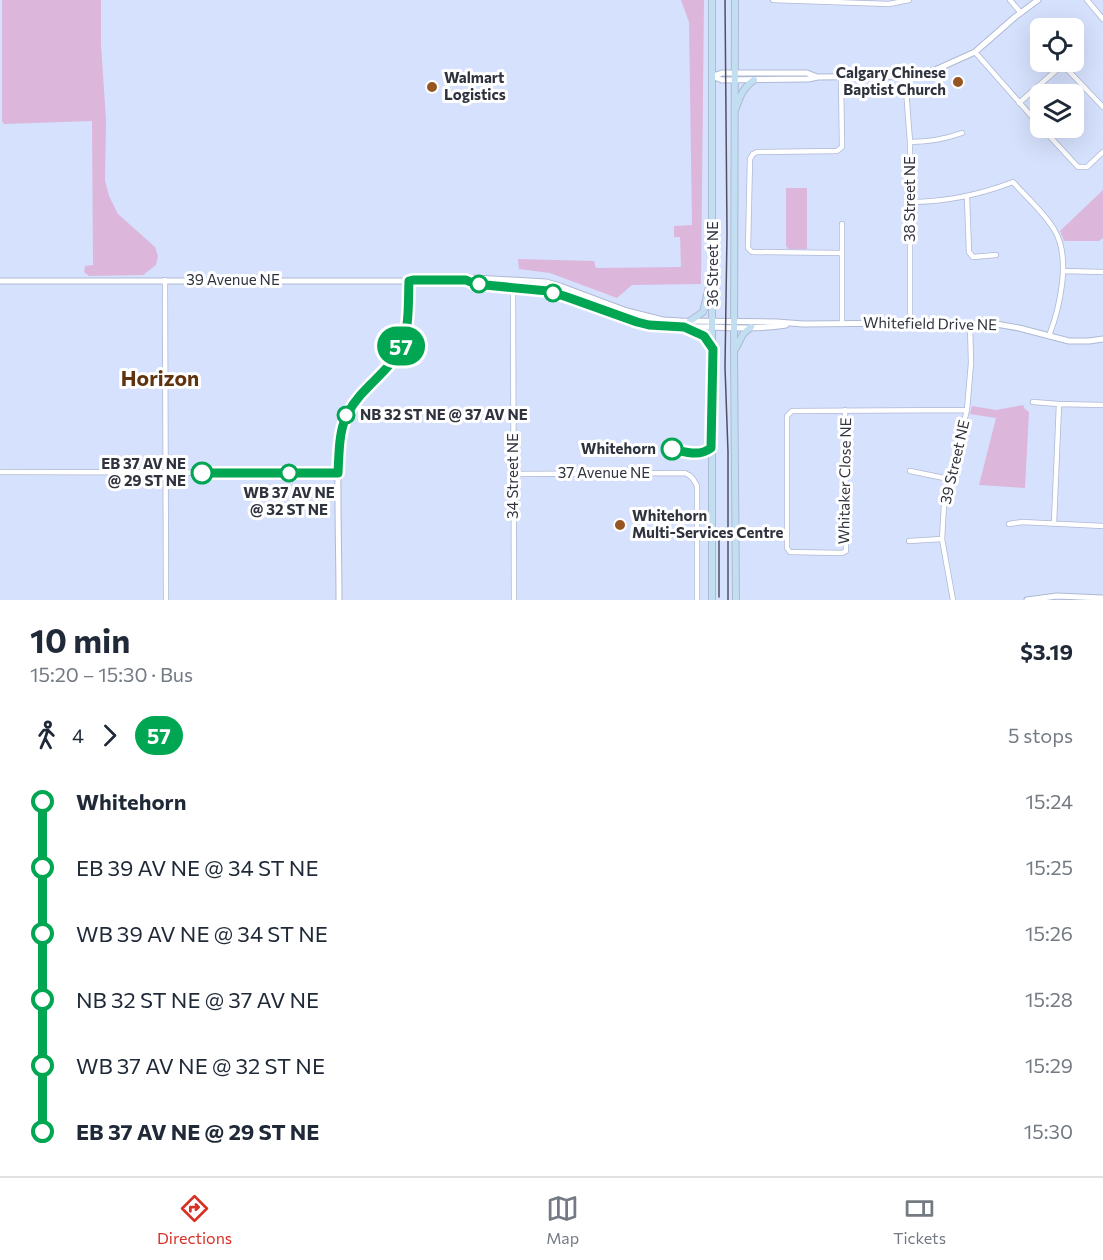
<!DOCTYPE html>
<meta charset="utf-8">
<style>
:root{--surface:#fff;--page:#f6f6f7;--text:#1f2937;--muted:#747a83;--line:#e0e1e3;--accent:#d93025}
body{margin:0;font-family:Commissioner,sans-serif;background:var(--page);color:var(--text);height:100vh;display:flex;flex-direction:column;font-size:22px;white-space:nowrap}
*{box-sizing:border-box;margin:0}
p{font-size:20px;color:var(--muted)}
.icon{flex:none;width:33px;height:33px;fill:none;stroke:currentColor;stroke-width:2;stroke-linecap:round;stroke-linejoin:round}
.map{position:relative;height:600px;overflow:hidden}
.drawer{display:flex;flex-direction:column;background:var(--surface);flex:1}
.drawer>*{flex:none}
.badge{padding:0 12px;border-radius:20px;font-size:21px;line-height:39px}
.buttons{position:absolute;left:1030px;top:18px;display:grid;gap:12px}
.buttons a{display:grid;place-items:center;width:54px;height:54px;border-radius:9px;background:var(--surface);box-shadow:0 6px 24px #0002;font-size:30px}
.map>.badge{position:absolute;translate:-50% -50%;box-shadow:0 0 0 3px #fff}
.legs{display:flex;align-items:center;gap:9px;height:66px;padding:0 30px;font-size:20px}
.legs p{margin-inline-start:auto}
.headline{display:flex;align-items:center;justify-content:space-between;height:102px;padding:0 30px}
h1{font-size:33px;font-weight:700;line-height:45px}
ul{padding:0 30px;list-style:none}
li{display:flex;align-items:center;gap:21px;height:66px;font-size:22px}
li i{display:grid;place-items:center;width:9px;height:100%;margin:0 8px;background:currentColor}
li i::after{content:'';width:15px;height:15px;margin:-8px;border:4px solid;border-radius:50%;background:var(--surface)}
li p{margin-inline-start:auto}
li:first-child i{background:linear-gradient(#0000 50%,currentColor 0)}
li:last-child i{background:linear-gradient(currentColor 50%,#0000 0)}
.tabs{display:flex;justify-content:space-around;align-items:center;height:84px;border-top:2px solid var(--line);background:var(--surface);font-size:16px;color:var(--muted)}
.tabs a{display:grid;justify-items:center;gap:3px}
.tabs .selected{color:var(--accent)}
.map>svg:first-child{display:block}
.green{fill:#ddb6db}
.lines{fill:none;stroke-linecap:round;stroke-linejoin:round}
.minor-casing{stroke:#aeb9d4;stroke-width:6}
.tertiary-casing{stroke:#aeb9d4;stroke-width:7}
.secondary-casing{stroke:#aeb9d4;stroke-width:8}
.minor{stroke:#fff;stroke-width:4.5}
.tertiary{stroke:#fff;stroke-width:5}
.secondary{stroke:#c1dff0;stroke-width:6}
.tram{stroke:#4c5260;stroke-width:1.5}
.line-1-casing{stroke:#fff;stroke-width:14}
.line-1{stroke:#00a651;stroke-width:9}
.poi-dot{fill:#965621;stroke:#fff;stroke-width:2}
.stop-1-dot{fill:#fff;stroke:#00a651;stroke-width:3}
.labels{text-anchor:middle;stroke-width:6;stroke-linejoin:round;paint-order:stroke}
.poi-label{font-size:15px;font-weight:bold;fill:#2f333e;stroke:#fff;text-anchor:start}
.street-label{font-size:15px;fill:#2f333e;stroke:#fff}
.stop-label{font-size:15px;font-weight:bold;fill:#2f333e;stroke:#fff;text-anchor:end}
.district-label{font-size:21px;font-weight:bold;fill:#60340f;stroke:#fff}
</style>
<div class="map">
<svg width="1103" height="600" viewBox="0 0 1103 600">
<rect width="100%" height="100%" fill="#d6e1fd"/>
<!-- green -->
<path class="green" d="M2 0H101V44L106 120 105 180 109 196 118 214 155 247 158 256 156 265 143 275 89 276 84 272 85 266 93 265 92 121 4 124 2 121Z
M681 0H704L701 284 632 285 617 298 550 273 519 269 518 259 594 261 596 268 681 267 680 237H674V226L692 225 689 22Z
M786 188H807V249H788L786 246Z
M1103 190V238L1099 241H1064L1060 231Z
M1023 405 1025 409 1029 412 1025 488 979 485 996 418 970 414 972 406 996 410Z"/>
<g class="lines">
<defs>
<path id="minor" d="M773 0 889 4 909 0
M1010 0 1021 13
M1087 0 1103 19
M975 52 1041 127
M905 76 910 142V323
M841 77 842 147 837 151 757 152 753 154 750 159 748 248 752 252 841 253
M1019 103 1060 67H1065L1103 107
M1042 128 1078 167H1087L1103 152
M910 142C928 142 945 139 962 133
M967 197 969 252 973 257 996 255
M910 202C946 202 979 195 1013 182 1027 198 1045 213 1055 231 1071 259 1060 307 1049 336
M1063 271 1103 272
M165 280 166 600
M513 285 514 600
M842 324V224
M1033 402 1059 404
M845 410 846 551 842 553 790 552 787 548V416L792 411 967 410
M910 471 949 479
M0 472 338 473
M513 474 685 473C692 476 694 480 697 486V600
M1054 523 1059 404 1103 405
M1009 524 1022 522 1103 526
M909 541 942 539
M953 600 942 539 944 505 949 479 967 410 971 363 970 324"/>
<path id="tertiary" d="M712 76 722 80 808 79 818 77 905 76 935 70 975 52 1015 17 1038 0
M713 76 722 73H807L817 77
M466 280 475 284C499 286 524 287 548 291 575 297 600 310 626 318 655 327 683 327 712 327 736 328 762 329 786 325
M0 281H409L466 280 475 278 546 282 560 286 627 311 663 320 681 321 777 322 803 324 910 323 996 324 1019 328 1069 341H1089L1103 339
M339 600C339 566 338 532 338 499 338 473 336 445 344 421 353 391 387 376 400 349 410 328 408 303 409 281
M1027 600 1057 596 1103 598"/>
<path id="secondary" d="M735 0 734 351 736 600
M736 108C740 96 743 88 754 80
M690 321 703 312 710 283
M684 328 704 336 712 349
M736 348 743 334 751 327
M712 600V0"/>
</defs>
<!-- minor casing -->
<use href="#minor" class="minor-casing"/>
<!-- tertiary casing -->
<use href="#tertiary" class="tertiary-casing"/>
<!-- secondary casing -->
<use href="#secondary" class="secondary-casing"/>
<!-- minor -->
<use href="#minor" class="minor"/>
<!-- tertiary -->
<use href="#tertiary" class="tertiary"/>
<!-- secondary -->
<use href="#secondary" class="secondary"/>
<!-- tram -->
<path class="tram" d="M725 0 727 233 725 367 728 452V600
M719 540V597"/>
</g>
<g class="lines">
<defs>
<path id="line-1" d="M202 473H338C340 432 339 415 370 385 381 374 393 363 400 349 410 329 408 303 409 281L413 280H466L475 284 548 291 567 297 637 322 649 325 684 327 704 336 713 349 711 448C699 457 686 452 672 449"/>
</defs>
<!-- line-1 casing -->
<use href="#line-1" class="line-1-casing"/>
<!-- line-1 -->
<use href="#line-1" class="line-1"/>
</g>
<!-- markers -->
<g class="poi-dot">
<circle cx="958" cy="82" r="6"/>
<circle cx="432" cy="87" r="6"/>
<circle cx="620" cy="525" r="6"/>
</g>
<g class="stop-1-dot">
<circle cx="479" cy="284" r="8"/>
<circle cx="553" cy="293" r="8"/>
<circle cx="346" cy="415" r="8"/>
<circle cx="672" cy="449" r="10"/>
<circle cx="202" cy="473" r="10"/>
<circle cx="289" cy="473" r="8"/>
</g>
<g class="labels">
<!-- poi labels -->
<g class="poi-label">
<text x="946" y="78" text-anchor="end">Calgary Chinese<tspan x="946" dy="17">Baptist Church</tspan></text>
<text x="444" y="83">Walmart<tspan x="444" dy="17">Logistics</tspan></text>
<text x="632" y="521">Whitehorn<tspan x="632" dy="17">Multi-Services Centre</tspan></text>
</g>
<!-- street labels -->
<g class="street-label">
<text transform="translate(910 199) rotate(-90)" y="5">38 Street NE</text>
<text transform="translate(713 264) rotate(-90)" y="5">36 Street NE</text>
<text x="233" y="285">39 Avenue NE</text>
<text transform="translate(930 324) rotate(1)" y="5">Whitefield Drive NE</text>
<text transform="translate(955 462) rotate(-77)" y="5">39 Street NE</text>
<text x="604" y="478">37 Avenue NE</text>
<text transform="translate(513 476) rotate(-90)" y="5">34 Street NE</text>
<text transform="translate(845 481) rotate(-89)" y="5">Whitaker Close NE</text>
</g>
<!-- stop labels -->
<g class="stop-label">
<text x="360" y="420" text-anchor="start">NB 32 ST NE @ 37 AV NE</text>
<text x="656" y="454">Whitehorn</text>
<text x="186" y="469">EB 37 AV NE<tspan x="186" dy="17">@ 29 ST NE</tspan></text>
<text x="289" y="498" text-anchor="middle">WB 37 AV NE<tspan x="289" dy="17">@ 32 ST NE</tspan></text>
</g>
<!-- district labels -->
<g class="district-label">
<text x="160" y="386">Horizon</text>
</g>
</g>
</svg>
<div class="buttons">
<a><svg class="icon" aria-label="locate" viewBox="0 0 24 24"><circle cx="12" cy="12" r="6"/><path d="M12 2v4M12 18v4M2 12h4M18 12h4"/></svg></a>
<a><svg class="icon" aria-label="layers" viewBox="0 0 24 24"><path d="M12 4l9 5-9 5-9-5zM3 14l9 5 9-5"/></svg></a>
</div>
<b class="badge" style="left:401px;top:346px;background:#00a651;color:#fff">57</b>
</div>
<section class="drawer">
<div class="headline"><div><h1>10 min</h1><p>15:20 – 15:30 · Bus</p></div><b>$3.19</b></div>
<div class="legs"><svg class="icon" aria-label="walk" viewBox="0 0 24 24"><circle cx="13" cy="4" r="2"/><path d="M13 8l-2 6 4 7M11 14l-3 7M7 12l3-4h3l4 4"/></svg>4<svg class="icon" aria-label="forward" viewBox="0 0 24 24"><path d="M9 5l7 7-7 7"/></svg><b class="badge" style="background:#00a651;color:#fff">57</b><p>5 stops</p></div>
<ul>
<li><i style="color:#00a651"></i><b>Whitehorn</b><p>15:24</p></li>
<li><i style="color:#00a651"></i><span>EB 39 AV NE @ 34 ST NE</span><p>15:25</p></li>
<li><i style="color:#00a651"></i><span>WB 39 AV NE @ 34 ST NE</span><p>15:26</p></li>
<li><i style="color:#00a651"></i><span>NB 32 ST NE @ 37 AV NE</span><p>15:28</p></li>
<li><i style="color:#00a651"></i><span>WB 37 AV NE @ 32 ST NE</span><p>15:29</p></li>
<li><i style="color:#00a651"></i><b>EB 37 AV NE @ 29 ST NE</b><p>15:30</p></li>
</ul>
</section>
<nav class="tabs">
<a class="selected"><svg class="icon" aria-label="directions" viewBox="0 0 24 24"><path d="M12 3l9 9-9 9-9-9zM9 14v-3h6M13 9l2 2-2 2"/></svg>Directions</a>
<a><svg class="icon" aria-label="map" viewBox="0 0 24 24"><path d="M3 6l6-2 6 2 6-2v14l-6 2-6-2-6 2zM9 4v14M15 6v14"/></svg>Map</a>
<a><svg class="icon" aria-label="tickets" viewBox="0 0 24 24"><path d="M3 7h18v10H3zM15 7v10"/></svg>Tickets</a>
</nav>
